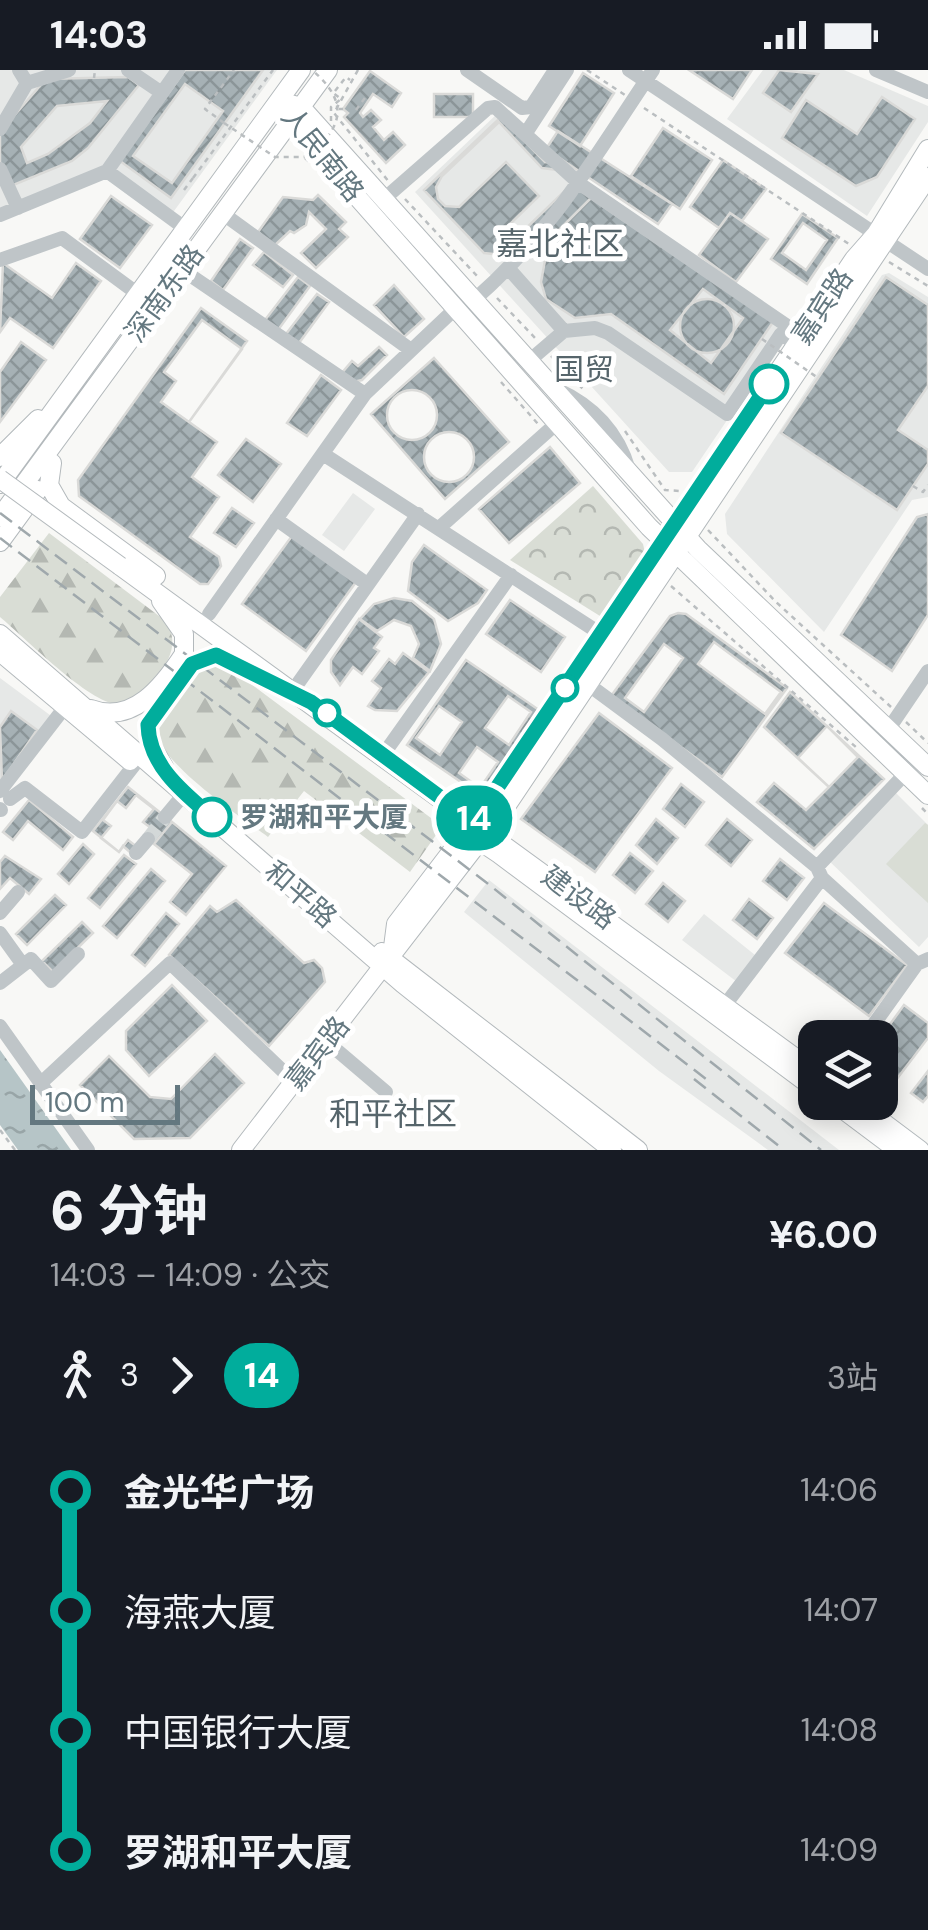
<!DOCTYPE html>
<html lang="zh">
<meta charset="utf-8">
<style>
:root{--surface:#171b24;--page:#20242c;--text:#f1f3f6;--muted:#9ea1a6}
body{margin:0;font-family:"DM Sans","Noto Sans SC",sans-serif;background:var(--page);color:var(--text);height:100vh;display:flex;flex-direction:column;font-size:38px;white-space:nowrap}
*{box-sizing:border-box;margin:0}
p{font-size:32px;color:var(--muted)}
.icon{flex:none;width:55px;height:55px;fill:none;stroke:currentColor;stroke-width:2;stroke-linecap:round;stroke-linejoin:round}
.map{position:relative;height:1080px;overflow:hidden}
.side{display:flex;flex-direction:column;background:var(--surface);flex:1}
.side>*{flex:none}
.badge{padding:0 20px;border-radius:32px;font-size:35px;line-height:65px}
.tools{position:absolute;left:798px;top:950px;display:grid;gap:20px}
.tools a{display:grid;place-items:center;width:100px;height:100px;border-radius:20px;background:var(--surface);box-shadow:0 5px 25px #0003;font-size:50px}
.scale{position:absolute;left:30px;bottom:25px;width:150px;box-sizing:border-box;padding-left:10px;border:5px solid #647880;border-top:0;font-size:28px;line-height:35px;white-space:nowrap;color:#647880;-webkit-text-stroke:8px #fff;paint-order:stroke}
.map>.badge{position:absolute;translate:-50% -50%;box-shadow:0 0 0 5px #fff}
.legs{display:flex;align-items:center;gap:15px;height:110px;padding:0 50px;font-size:32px}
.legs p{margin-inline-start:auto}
.overview{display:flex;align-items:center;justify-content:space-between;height:170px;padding:0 50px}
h1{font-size:55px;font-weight:700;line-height:75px}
ul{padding:0 50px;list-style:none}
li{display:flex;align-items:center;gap:35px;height:120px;font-size:38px}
li i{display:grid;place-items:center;width:15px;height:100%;margin:0 12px;background:currentColor}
li i::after{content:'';width:25px;height:25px;margin:-12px;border:8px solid;border-radius:50%;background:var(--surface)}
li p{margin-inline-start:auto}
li:first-child i{background:linear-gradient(#0000 50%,currentColor 0)}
li:last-child i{background:linear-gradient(currentColor 50%,#0000 0)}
.status{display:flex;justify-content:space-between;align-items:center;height:70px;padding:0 50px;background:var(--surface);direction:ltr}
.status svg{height:28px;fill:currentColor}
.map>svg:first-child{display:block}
.built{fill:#e6e8e7}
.forest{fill:url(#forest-firs)}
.park{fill:url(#park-crowns)}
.pitch{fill:#d9ddd5}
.water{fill:url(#water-ripples)}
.building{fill:url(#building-cross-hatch);stroke:#dadad8;stroke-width:2.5;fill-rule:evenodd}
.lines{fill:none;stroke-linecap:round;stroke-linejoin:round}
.minor-tunnel{stroke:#d3d8d8;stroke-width:14;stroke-dasharray:14 7;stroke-linecap:butt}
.major-casing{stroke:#b3b9bc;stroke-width:20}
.path{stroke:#babec0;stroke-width:2.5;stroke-dasharray:5 5;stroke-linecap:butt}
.minor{stroke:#bfc5c8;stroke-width:14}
.major{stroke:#fff;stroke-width:18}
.rail{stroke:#9fa8ac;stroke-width:2.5;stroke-dasharray:15 8;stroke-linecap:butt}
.major-bridge-casing{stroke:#b3b9bc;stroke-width:20;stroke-linecap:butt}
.path-bridge{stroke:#babec0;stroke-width:2.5;stroke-dasharray:5 5;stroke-linecap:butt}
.major-bridge{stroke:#fff;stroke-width:18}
.line-1-casing{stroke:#fff;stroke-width:22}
.line-1{stroke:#01ad9c;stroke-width:15}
.stop-1-dot{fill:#fff;stroke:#01ad9c;stroke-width:5}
.labels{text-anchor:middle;stroke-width:10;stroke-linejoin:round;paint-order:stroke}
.street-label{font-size:28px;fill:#647880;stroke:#fff}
.stop-label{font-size:28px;font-weight:bold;fill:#647880;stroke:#fff;text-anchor:start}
.neighbourhood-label{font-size:30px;fill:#56656b;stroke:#fff}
.quarter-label{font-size:32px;fill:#56656b;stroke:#fff}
</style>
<div class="status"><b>14:03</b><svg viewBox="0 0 49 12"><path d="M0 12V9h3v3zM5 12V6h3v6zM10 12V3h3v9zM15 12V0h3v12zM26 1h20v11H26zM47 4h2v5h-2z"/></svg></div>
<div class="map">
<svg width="928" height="1080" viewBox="0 0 928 1080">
<defs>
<pattern id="forest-firs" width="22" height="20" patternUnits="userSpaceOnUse" patternTransform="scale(2.5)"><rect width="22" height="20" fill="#d9ddd5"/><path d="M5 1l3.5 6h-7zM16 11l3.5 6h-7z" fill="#b4b8b2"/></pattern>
<pattern id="park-crowns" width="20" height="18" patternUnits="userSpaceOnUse" patternTransform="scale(2.5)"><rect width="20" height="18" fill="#d9ddd5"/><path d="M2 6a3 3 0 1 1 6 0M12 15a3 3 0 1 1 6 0" fill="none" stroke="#b4b8b2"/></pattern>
<pattern id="water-ripples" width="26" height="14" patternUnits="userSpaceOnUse" patternTransform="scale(2.5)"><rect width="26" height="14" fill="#b6c5c7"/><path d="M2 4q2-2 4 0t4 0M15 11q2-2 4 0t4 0" fill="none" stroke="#98a5a7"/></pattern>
<pattern id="building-cross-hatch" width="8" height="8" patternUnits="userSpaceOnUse" patternTransform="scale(2.5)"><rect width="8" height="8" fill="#a6b1b5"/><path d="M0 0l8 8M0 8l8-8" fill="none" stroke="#8b9598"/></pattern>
</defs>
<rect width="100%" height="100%" fill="#f8f8f6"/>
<!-- built -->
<path class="built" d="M0 0H277L166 152 103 107 0 151Z
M763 0H844L928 36V52L867 146 727 49Z
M499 42 594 128 788 260 692 402H669L415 122Z
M889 203 928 227V427L912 430 824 562 727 464 725 444 882 205Z
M353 423 375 439 344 481 322 465Z
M0 608 58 651 0 729Z
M895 722 928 755V867L919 877 827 789Z
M489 810 839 1080H768L659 1001 464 842Z
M704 844 760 889 741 915 682 870Z"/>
<!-- forest -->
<path class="forest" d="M49 463 167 552C177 572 172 585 160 603 150 617 137 634 118 634 91 635 23 566 0 547V527Z
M208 591 228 597 431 748 436 765 410 802 304 721 268 767C243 748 144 684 156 651 163 632 187 611 200 595Z"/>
<!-- park -->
<path class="park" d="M593 416 643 474 645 483 600 546 510 490Z"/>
<!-- pitch -->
<path class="pitch" d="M925 753 928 755V833L886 794Z"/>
<!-- water -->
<path class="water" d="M0 980 71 1080H18L0 1055Z"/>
<!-- building -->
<path class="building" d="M185 0H263L171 128 120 91Z
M689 0H752L733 29Z
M779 0 818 4 791 42 763 23Z
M370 1 401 23 392 37 373 24 360 43 363 47 371 40 381 50 373 57 384 70 393 62 405 75 386 93 344 47 348 43 343 39Z
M583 3 614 23 580 76 549 56Z
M128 7 139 15 88 78 72 91 11 116 0 92V62L46 9ZM107 31 90 53 48 84 27 93 21 77 57 36Z
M185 14 223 41 172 113 133 86Z
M434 24H473V47H434Z
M882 27 915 49 877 107 856 116 782 68 806 30 857 64Z
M501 47 545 92 552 93 591 128 542 177 527 162 503 185 484 183 424 120Z
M499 52 542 98 558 100 573 113 514 170 504 160 539 126 506 92 459 137 445 136 438 129 436 117 442 106Z
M663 58 712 90 680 139 631 106Z
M558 61 672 134 658 154 546 79Z
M723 90 766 119 742 151 730 143 719 158 690 137Z
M318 125 346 152 339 159 348 167 316 198 301 183 326 159 309 142 306 155 294 163 290 161 274 176 258 162 283 127 313 130Z
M111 126 152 155 120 198 80 169Z
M591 128 773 252 724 324 611 244 575 248 546 229 541 212 546 185 542 177Z
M730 143 768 169 736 212 699 185Z
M802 144 838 168 807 214 771 189Z
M803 153 827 170 806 200 782 183Z
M240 169 253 178 223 220 211 211Z
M264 182 293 205 283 217 253 195Z
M3 193 52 228 76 193 101 211 53 278 10 248 0 262Z
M298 207 310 216 278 260 265 250Z
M886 207 928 235V316L898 360 928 380V394L897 440 781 363Z
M394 215 424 249 404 267 374 235Z
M703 219 743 248 711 293 670 260Z
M317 224 329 232 299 273 286 264Z
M680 256a27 27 0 1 1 54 0a27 27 0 1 1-54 0Z
M201 238 247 271 189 352 217 372 192 407 219 427 190 467 219 487 221 496 208 514H200L79 426 78 410Z
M202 250 242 279 189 352 161 332 176 311 164 302Z
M21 272 46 290 0 352V302Z
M379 277 387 285 362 310 353 312 341 304 352 291 358 296Z
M434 288 509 372 445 429 371 344Z
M321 305 341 320 307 366 287 353Z
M387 345a25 25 0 1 1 50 0a25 25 0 1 1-50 0Z
M424 387a25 25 0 1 1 50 0a25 25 0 1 1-50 0Z
M246 369 281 394 253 432 218 405Z
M550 377 580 413 509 473 479 439Z
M232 438 254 453 236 477 214 463Z
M928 444V545L892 601 841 565 917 447Z
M292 466 356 512 306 581 242 534Z
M424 475 487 520 478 533 448 551 408 521 412 492Z
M394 528 412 531 434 549 441 574 430 601 413 588 419 574 411 556 394 550 377 561 360 549 374 534Z
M510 530 565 567 541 602 486 564Z
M678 543 686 544 787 618 722 707 611 626 670 546Z
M359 549 382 567 374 578 379 581 362 604 353 597 340 615 331 602V590Z
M714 572 781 622 765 644 698 594Z
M664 574 683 588 644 642 625 628Z
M403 583 429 602 397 641 375 640 368 636 381 618 372 611 389 589 395 594Z
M466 590 539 640 480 725 407 675Z
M790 622 884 709 814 779 757 732 774 713 806 740 829 717 764 657Z
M508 626 531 642 509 675 485 658Z
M439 636 462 652 440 685 416 668Z
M11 641 37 660 2 711 0 657Z
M599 643 672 698 595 802 521 749Z
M827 656 858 687 829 717 798 688Z
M477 677 498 692 480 718 459 703Z
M681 714 704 732 685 757 663 739Z
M128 717 172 752 154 774 145 767 131 783 123 776 119 782 93 761Z
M136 725 154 739 143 752 151 758 137 777 128 770 119 782 101 768 111 756 103 750 117 731 126 738Z
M29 730 73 767 63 780 28 751 13 770 3 762Z
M656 749 678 768 657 794 636 775Z
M727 749 752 770 731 796 706 775Z
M172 752 226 796 186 845 170 832 192 804 154 774Z
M83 774 94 784 69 814 58 804Z
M630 783 653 801 635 823 613 805Z
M124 785 136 794 100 838 88 828Z
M5 786 41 809 29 824 10 808 0 819V792Z
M780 789 804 808 787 830 763 811Z
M151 799 165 811 117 868 103 856Z
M663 813 685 831 668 852 646 834Z
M55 825 66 835 27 875 16 864Z
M749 829 773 848 757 869 733 850Z
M236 830 304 893 314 890 322 898 325 912 269 976 169 885 210 836 217 842Z
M824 833 907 895 869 946 785 883Z
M166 843 179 854 145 896 132 885Z
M82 852 93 863 53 902 42 891Z
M172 915 207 951 149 1006 126 980V961Z
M904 935 928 953V968L893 1014 880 1004V968Z
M215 984 244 1013 190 1068 134 1069 80 1015 109 986 150 1027 171 1029Z
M928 1001V1026L923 1032 911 1023Z"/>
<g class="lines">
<!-- minor-tunnel -->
<path class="minor-tunnel" d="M148 769 165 747"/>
<defs>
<path id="major" d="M279 31 290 51 649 457 928 725
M279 31 301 37 698 479 928 697
M0 387 38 349
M52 393 49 415 61 436 156 506
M0 414 301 0
M0 447 328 0
M0 472 38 420
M120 496 815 1002
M0 564 403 914 612 1080
M0 582 130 691
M91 639C133 655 163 616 184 584V564L161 531
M164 697 150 673 148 655 192 594 216 585 249 598
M467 747 481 743 854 189 876 164 928 79
M477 776 484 774 499 784 815 1019
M382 882 638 1080
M392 885 396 854 467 761V747
M833 1032 897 1080
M856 1032 920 1080
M241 1080 505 738 928 107"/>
</defs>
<!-- major casing -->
<use href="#major" class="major-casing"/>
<!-- path -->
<path class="path" d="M358 0 334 43 389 112
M587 0 625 25
M94 8 95 0
M335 21 346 7 350 10
M644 38 849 174
M339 39H343
M356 40 367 25
M331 51V37L341 29 332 22
M224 53 205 39 234 0
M184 120 193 108
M405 129 478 207
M889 192 928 216
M497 228 536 269
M551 286 584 320
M501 312 538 354
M625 361 665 420 680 421
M913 416 923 422 928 415
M708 460 776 532 891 637
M671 516 857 678
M906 652 928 673
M922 738 928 744
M0 1060 15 1080"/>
<!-- minor -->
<path class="minor" d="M19 0 27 13
M128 0 162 23
M467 0 522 38 531 37 555 0
M629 0 928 199
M876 0 928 22
M27 13 69 0
M0 59 27 13
M526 63 567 0
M0 99 18 138
M107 101 186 159
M384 129 488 38 495 37 580 114 802 266
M222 143 411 280
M0 145 107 101 178 0
M0 190 62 168 138 224
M181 199 365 324
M509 199 564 261
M474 230C555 159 594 87 653 0
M529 291 564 261 595 258 608 263 727 344 781 264 796 274
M556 319C592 335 618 362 629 400
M323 384 601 564
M276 449 367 514
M439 458 557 353
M209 544 365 324 456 238
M589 615 662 669 817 797 822 808 917 894
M294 619 418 444
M888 660 928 601
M383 685 511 505
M0 721 65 637
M10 729 25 718 82 762 135 694
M0 739 1 740
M165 747 185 723
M136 783 148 769
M817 797 905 704
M0 843 18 822
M0 863 23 895
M0 913 31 889 51 911 78 884
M725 935 822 808
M0 956 88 1080
M864 968 917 894 928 889
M326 971 386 1022
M40 1014 170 893 287 1005"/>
<!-- major -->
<use href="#major" class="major"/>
<!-- rail -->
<path class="rail" d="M0 443 487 813 821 1080
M0 468 710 1012
M694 1009 784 1080"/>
<defs>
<path id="major-bridge" d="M0 409 120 496"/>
</defs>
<!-- major-bridge casing -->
<use href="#major-bridge" class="major-bridge-casing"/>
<!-- path-bridge -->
<path class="path-bridge" d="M224 53 275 87H304C344 60 350 32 312 0
M305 88 331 113
M193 108 273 0
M762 269 818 308"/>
<!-- major-bridge -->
<use href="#major-bridge" class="major-bridge"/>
</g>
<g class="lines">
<defs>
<path id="line-1" d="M212 747C184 723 149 696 148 655L192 594 216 585 311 632 467 747 478 746 769 314"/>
</defs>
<!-- line-1 casing -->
<use href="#line-1" class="line-1-casing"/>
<!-- line-1 -->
<use href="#line-1" class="line-1"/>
</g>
<!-- markers -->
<g class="stop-1-dot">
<circle cx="769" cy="314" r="18"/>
<circle cx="565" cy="618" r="12"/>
<circle cx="327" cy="643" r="12"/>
<circle cx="212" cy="747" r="18"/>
</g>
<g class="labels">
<!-- street labels -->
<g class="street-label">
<text transform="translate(323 84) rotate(51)" y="10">人民南路</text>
<text transform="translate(164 223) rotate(-54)" y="10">深南东路</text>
<text transform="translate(822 236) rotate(-56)" y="10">嘉宾路</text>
<text transform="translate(301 824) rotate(41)" y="10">和平路</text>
<text transform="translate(579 827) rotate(37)" y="10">建设路</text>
<text transform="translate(317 983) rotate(-52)" y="10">嘉宾路</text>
</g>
<!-- stop labels -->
<g class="stop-label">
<text x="240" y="757">罗湖和平大厦</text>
</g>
<!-- neighbourhood labels -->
<g class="neighbourhood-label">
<text x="584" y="310">国贸</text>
</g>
<!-- quarter labels -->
<g class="quarter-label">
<text x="560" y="185">嘉北社区</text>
<text x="393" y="1055">和平社区</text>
</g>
</g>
</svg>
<div class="tools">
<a><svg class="icon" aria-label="layers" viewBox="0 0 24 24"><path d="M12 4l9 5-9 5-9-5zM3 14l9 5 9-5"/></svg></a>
</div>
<div class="scale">100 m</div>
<b class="badge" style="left:474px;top:748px;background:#01ad9c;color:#fff">14</b>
</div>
<section class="side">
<div class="overview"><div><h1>6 分钟</h1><p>14:03 – 14:09 · 公交</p></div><b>¥6.00</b></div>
<div class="legs"><svg class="icon" aria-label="walk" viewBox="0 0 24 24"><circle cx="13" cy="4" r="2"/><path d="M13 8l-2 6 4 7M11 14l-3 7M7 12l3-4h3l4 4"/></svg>3<svg class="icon" aria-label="forward" viewBox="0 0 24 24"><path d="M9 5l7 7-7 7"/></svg><b class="badge" style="background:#01ad9c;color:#fff">14</b><p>3站</p></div>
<ul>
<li><i style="color:#01ad9c"></i><b>金光华广场</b><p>14:06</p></li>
<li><i style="color:#01ad9c"></i><span>海燕大厦</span><p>14:07</p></li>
<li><i style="color:#01ad9c"></i><span>中国银行大厦</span><p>14:08</p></li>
<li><i style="color:#01ad9c"></i><b>罗湖和平大厦</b><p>14:09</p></li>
</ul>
</section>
